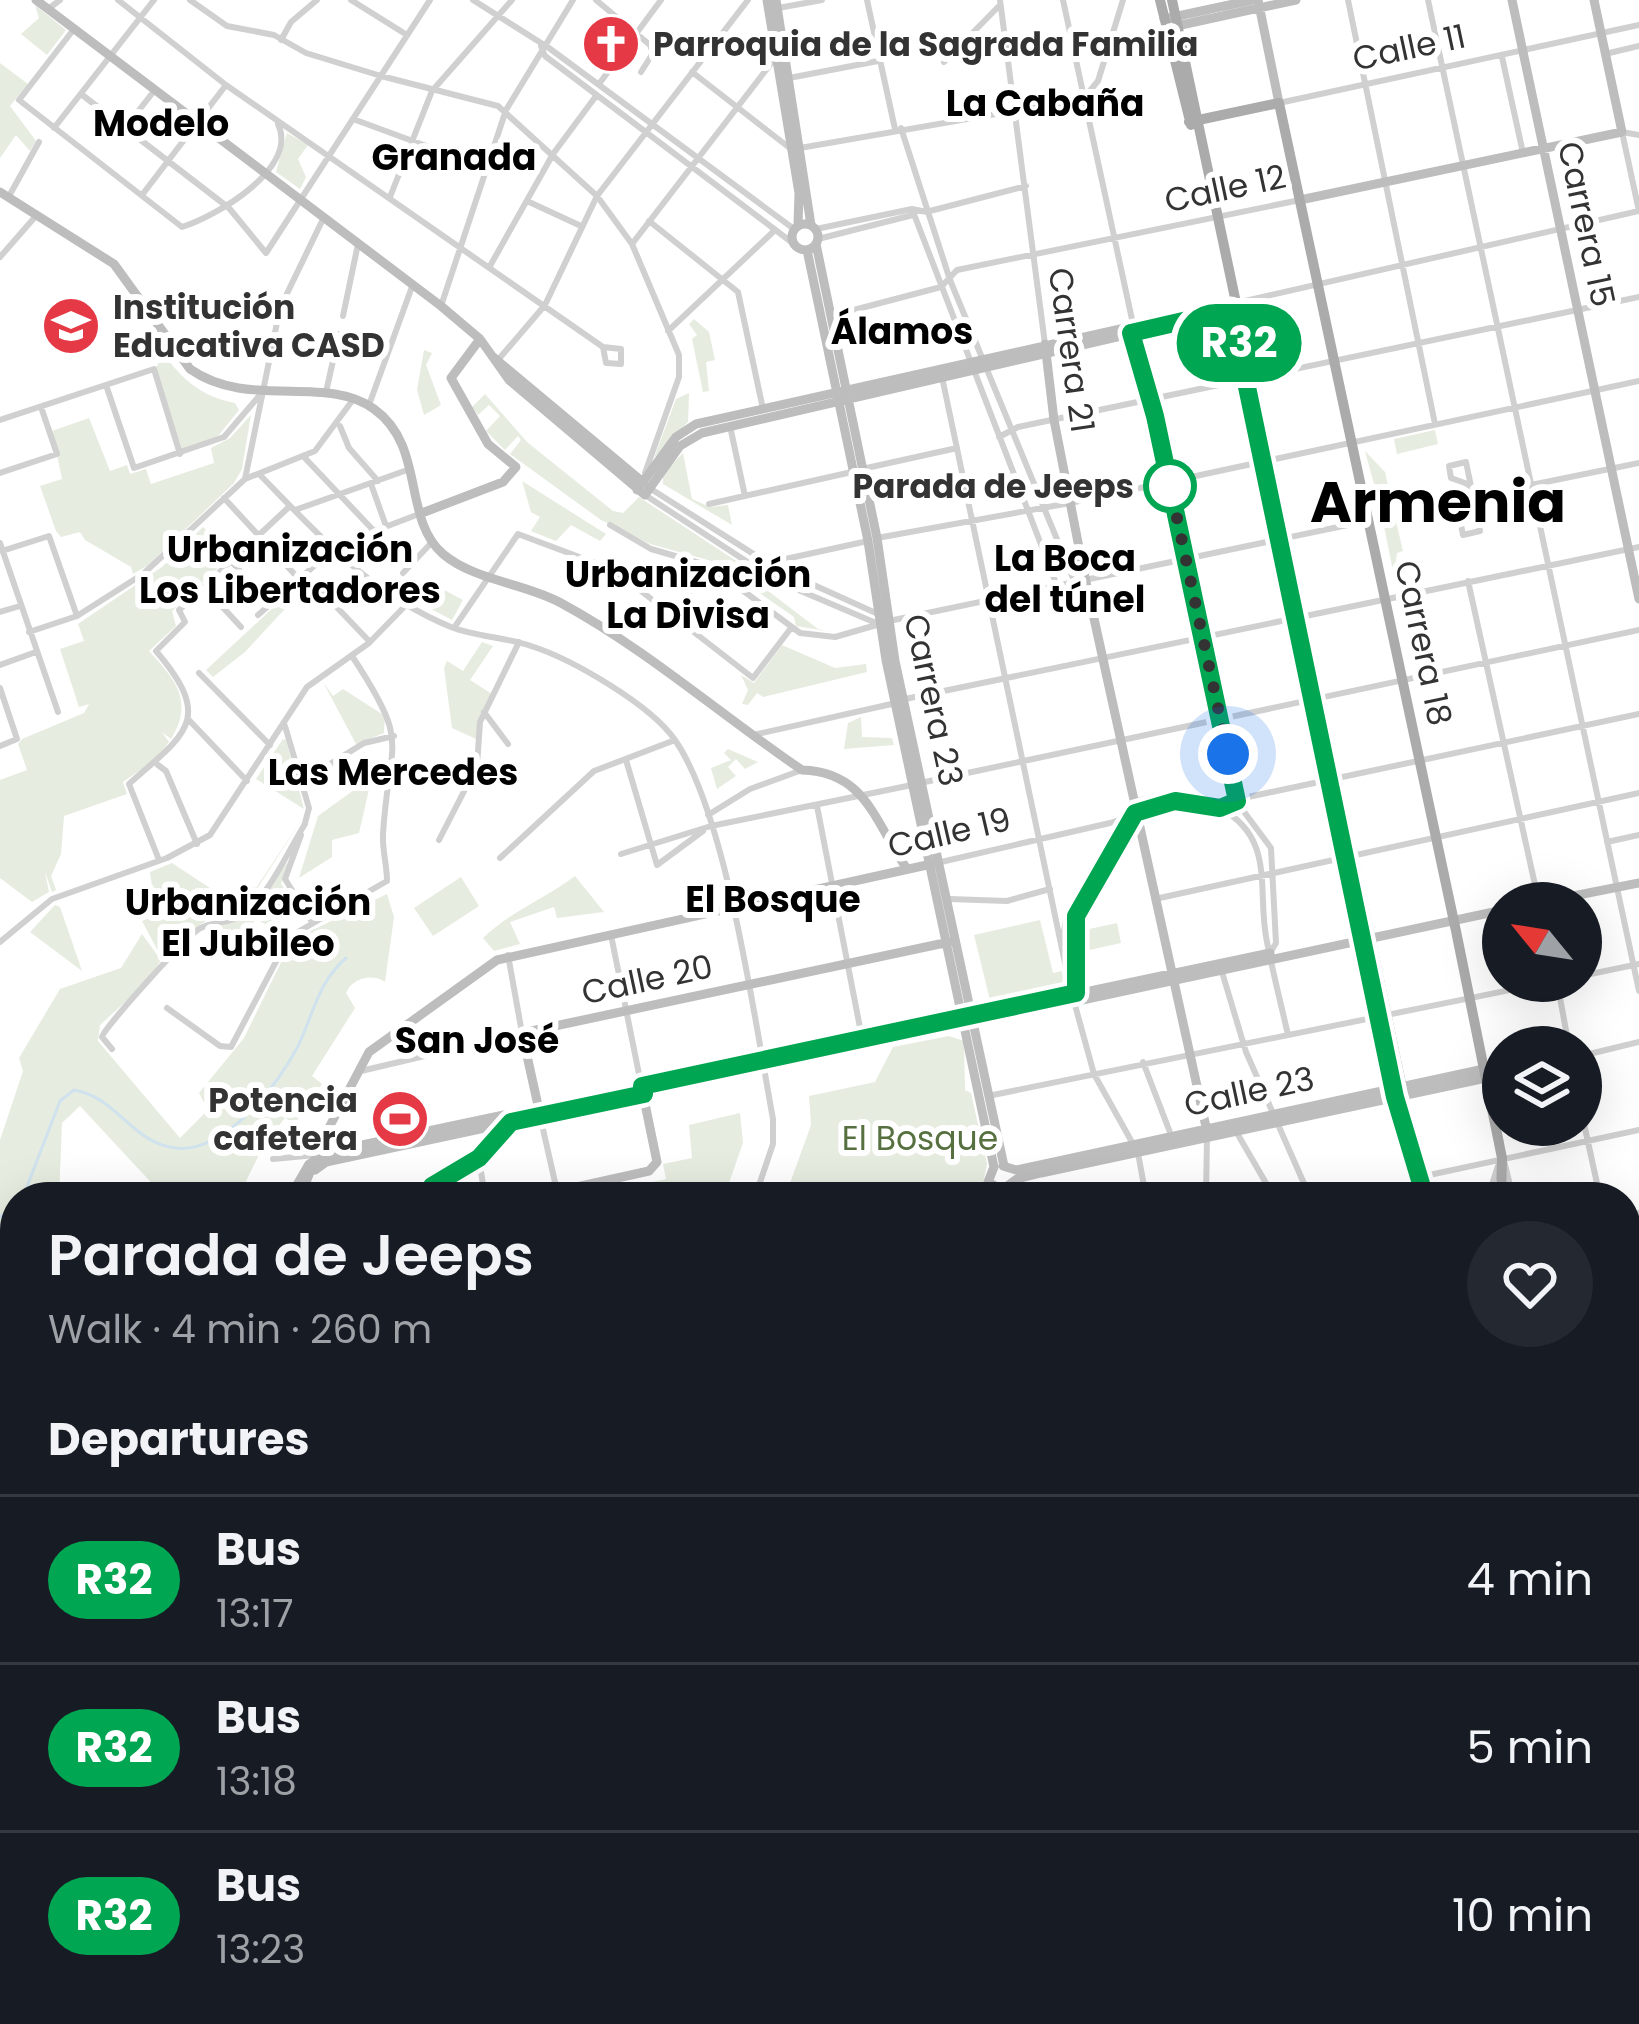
<!DOCTYPE html>
<meta charset="utf-8">
<style>
:root{--surface:#171b24;--page:#242831;--text:#f1f3f6;--muted:#9ea1a6;--line:#363941}
body{margin:0;font-family:Poppins,sans-serif;background:var(--page);color:var(--text);height:100vh;display:flex;flex-direction:column;font-size:45px;white-space:nowrap}
*{box-sizing:border-box;margin:0}
p{font-size:39px;color:var(--muted)}
.icon{flex:none;width:66px;height:66px;fill:none;stroke:currentColor;stroke-width:2;stroke-linecap:round;stroke-linejoin:round}
.map{position:relative;flex:1;overflow:hidden}
.panel{position:absolute;left:0px;top:1182px;width:1641px;height:843px;display:flex;flex-direction:column;background:var(--surface);border-radius:48px 48px 0 0;box-shadow:0 12px 48px #0002}
.panel>*{flex:none}
.badge{padding:0 24px;border-radius:39px;font-size:42px;line-height:78px}
.needle{width:78px;rotate:300deg}
.tools{position:absolute;left:1482px;top:882px;display:grid;gap:24px}
.tools a{display:grid;place-items:center;width:120px;height:120px;border-radius:50%;background:var(--surface);box-shadow:0 12px 48px #0002;font-size:60px}
.you{position:absolute;width:60px;height:60px;margin:-30px;border:9px solid #fff;border-radius:50%;background:#1a73e8;box-shadow:0 0 0 18px #1a73e833}
.map>.badge{position:absolute;translate:-50% -50%;box-shadow:0 0 0 6px #fff}
h2{padding:0 48px;font-size:45px;line-height:108px}
.round{display:grid;place-items:center;flex:none;width:126px;height:126px;border-radius:63px;background:var(--page)}
.summary{display:flex;align-items:center;justify-content:space-between;height:204px;padding:0 48px}
h1{font-size:57px;font-weight:600;line-height:90px}
ul{padding:0;list-style:none}
li{display:flex;align-items:center;gap:36px;height:168px;padding:0 48px;border-top:3px solid var(--line)}
li div{flex:1}
li b{display:block;font-size:45px}
li em{font-style:normal}
li .badge{min-width:132px;font-weight:700;text-align:center}
.map>svg:first-child{display:block}
.green{fill:#e6ecdf}
.lines{fill:none;stroke-linecap:round;stroke-linejoin:round}
.stream{stroke:#cfe2ee;stroke-width:3}
.street{stroke:#d0d0d0;stroke-width:6}
.secondary{stroke:#bdbdbd;stroke-width:9}
.primary{stroke:#ababab;stroke-width:10}
.line-casing{stroke:#fff;stroke-width:27}
.line{stroke:#00a651;stroke-width:18}
.walk{stroke:#333;stroke-width:12;stroke-dasharray:0 21.6}
.stop-dot{fill:#fff;stroke:#00a651;stroke-width:6}
.labels{text-anchor:middle;stroke-width:12;stroke-linejoin:round;paint-order:stroke}
.poi-label{font-size:33px;font-weight:bold;fill:#333;stroke:#fff;text-anchor:start}
.street-label{font-size:33px;fill:#333;stroke:#fff}
.stop-label{font-size:33px;font-weight:bold;fill:#333;stroke:#fff;text-anchor:end}
.park-label{font-size:33px;fill:#56703f;stroke:#fff}
.neighbourhood-label{font-size:36px;font-weight:bold;fill:#000;stroke:#fff}
.town-label{font-size:57px;font-weight:bold;fill:#000;stroke:#fff}
</style>
<div class="map">
<svg width="1639" height="2024" viewBox="0 0 1639 2024">
<rect width="100%" height="100%" fill="#fff"/>
<!-- green -->
<path class="green" d="M35 5 66 30 47 55 21 34 39 18Z
M0 63 28 84 10 106 36 141 30 151 16 135 0 158Z
M287 133 308 145 298 159 306 177 300 189 276 172Z
M694 319 709 332 715 360 706 362 709 391 703 392 692 339 697 335 689 324Z
M152 338C175 370 192 395 235 403L239 410 218 436 182 450 155 369 160 361Z
M424 350 432 353 426 365 441 405 424 415 417 390Z
M689 393 688 422 654 458 676 399Z
M485 394 527 442 613 511 623 513 639 497 753 572 755 581 818 629 833 632 796 626 794 617 715 562 650 544 601 520 510 454 521 440 518 436 505 450 486 431 500 416 489 405 478 415 472 407Z
M251 415 242 469 234 483 147 566 133 574 131 567 85 540 80 532 61 537 56 531 40 486 62 479 52 431 89 418 110 471 127 465 130 474 146 469 151 484 214 463 211 448 230 438Z
M1435 430 1438 444 1397 454 1394 439Z
M1365 451 1385 472 1393 507 1381 510Z
M683 453 692 499 710 507 728 505 732 525 663 484V473Z
M522 481 606 534 600 541 571 525 556 541 531 531 540 517 531 512Z
M1395 517 1403 551 1397 553 1394 576 1383 521Z
M203 527 221 544 211 554 221 565 172 611 176 626 149 651C176 680 194 702 171 739L162 732 169 742 156 759 123 782 127 794 64 816 61 854 51 876 56 890 52 892 45 872 49 892 32 902 0 878V780L27 770 18 744 22 739 84 713 89 704 79 707 60 649 84 641 78 624 162 567Z
M303 580 307 585 245 652 213 677 206 670Z
M431 583 463 600 452 620 420 603Z
M482 642 493 646 470 680 492 694 476 739 452 728 444 668 447 661 463 671Z
M782 645 835 668 866 664 867 672 763 697 757 693 748 705 742 704 748 690 741 675 754 683Z
M323 682 333 696 343 689 385 716 384 733 356 744Z
M861 717 862 737 892 738 894 745 844 749 848 723Z
M283 739 286 740 304 809 256 779Z
M728 749 758 762 745 769 736 759 728 767 736 776 717 789 711 768 731 760 724 753Z
M365 752 367 762 391 760 385 790 370 785 359 833 332 840V857L299 878 318 816 372 777 360 755Z
M306 813 242 912 206 921 159 953 142 921 156 915 150 872 172 863 237 906 251 886 256 888Z
M288 861 281 884 296 903 279 920 282 933 256 919 241 939 211 929 250 916Z
M575 876 604 912 557 918 554 907 510 922 520 944 494 951 483 938C510 912 544 899 575 876Z
M461 877 479 906 433 936 414 908Z
M387 894 394 917 385 982C373 973 352 978 346 993L355 1008 312 1076 322 1084 295 1123 285 1118 266 1141 238 1197 205 1189 159 1191 80 1106 62 1123 59 1197H15V1239L0 1248V1140L23 1071 19 1058 60 989 121 968 142 934 161 960 147 982 100 1025 98 1041 180 1138 208 1110 199 1093 244 1038 292 940Z
M55 905 60 907 82 971 30 932Z
M1040 920 1053 973 1062 971 1065 988 991 1004 974 935Z
M1117 923 1121 943 1080 952V931Z
M949 1036 964 1041 965 1090 971 1093 987 1164 983 1183 995 1197H785L811 1125 809 1096 875 1082 893 1047Z
M740 1113 743 1143 724 1197H637L634 1186 666 1179 663 1164 692 1158 689 1125Z
M15 1486V1540L4 1550 0 1495Z
M1626 1552 1629 1558 1639 1556V1616L1626 1595Z
M0 1616 15 1625 8 1646 14 1649 4 1676Z
M36 2010H116L115 2024H40L32 2017Z
M247 2010H320L319 2024H242Z
M389 2010H477L474 2024H384L392 2019Z
M620 2010H666L655 2024H619Z
M866 2010H1018L1040 2024H855Z"/>
<g class="lines">
<!-- stream -->
<path class="stream" d="M23 1197 60 1101 74 1090C117 1097 131 1142 175 1148 225 1154 277 1086 298 1046 313 1015 318 982 346 958
M0 1217 15 1205
M436 2024 442 2010"/>
<!-- street -->
<path class="street" d="M118 0 226 85 603 347 621 349V364L606 363 603 347
M190 0 227 26 274 35 306 53 381 76 498 106 597 196 632 244 679 355V377L645 473
M351 0 407 35
M473 0 549 48 794 229
M596 0 650 45 653 53 641 72
M867 0 895 129
M1000 0 1045 344
M1063 0 1236 801 1271 848 1276 943 1270 953
M1348 0 1435 424
M1428 0 1639 991
M778 8 822 0
M48 9 60 0
M74 29 19 100 182 227C217 216 299 168 278 124
M281 40 291 22 317 0
M541 46 545 56 794 244
M1605 54 1639 46
M1502 57 1523 153
M944 62 1000 5
M692 72 791 149
M789 78 878 61
M599 84 661 0
M81 94 229 208 266 253 430 0
M1083 99 1098 81 1123 0
M1279 103 1639 25
M353 119 486 168
M54 128 154 0
M125 128 154 91
M901 128 950 280 1075 583
M1639 135 1622 132 1639 211
M800 148 1083 99
M142 195 226 85
M390 197 432 91 512 0
M8 198 39 142
M527 201 581 226
M912 209 1057 586
M926 212 1026 186
M649 221 738 292 763 409
M816 229 912 209 927 212
M818 239 913 215
M632 244 776 57
M0 257 35 217
M490 266 553 154 596 96
M1236 303 1639 211
M441 306 506 110 573 0
M343 316 358 244
M831 316 941 287 957 270 1300 200
M668 331 774 231
M498 360 545 305 597 196 748 0
M942 377 1070 987 1094 1074 1133 1144
M106 385 134 468 224 437 259 396
M326 392 339 334
M369 405 413 284
M0 420 154 369 180 454
M340 426 349 448 378 481
M730 426 745 496
M999 437 1018 427 1639 297
M304 457 374 531
M1466 462 1473 496H1472L1465 483 1451 478 1449 466Z
M862 469 957 448
M0 473 57 454 41 407
M260 475C321 537 369 593 451 627 476 637 506 637 531 646 572 659 651 705 675 740 727 815 755 1023 773 1119V1144L755 1197
M245 479 280 308 324 217
M371 484 386 526
M1531 485 1639 463
M651 489 774 567 878 614
M645 495 775 580 876 623
M1473 496 1480 531 1463 535 1460 520 1470 511Z
M224 498 299 579
M709 504 852 472
M295 510 410 469
M610 525 651 549 710 566 800 633 835 637 880 624
M877 538 1070 503 1639 381
M0 543 58 712
M2 551 49 536 77 616
M231 561 269 603
M767 563 868 541
M403 573 433 541
M305 574 370 642
M1468 581 1539 903
M204 587 241 627
M680 604 710 566
M0 612 20 606
M258 615 338 545 419 514
M889 621 1367 521
M454 628 518 534 614 570 753 678 791 628
M29 632 77 616 143 574 245 479 315 451 352 401
M0 665 36 652
M199 673 270 745
M0 688 17 739 0 746
M905 699 1639 547
M484 712 508 744
M188 719 247 781
M285 726 309 808 305 823
M753 735 896 703
M626 760 657 865 703 831
M158 765 166 771 197 844
M301 782 364 743 394 736
M925 782 1639 630
M817 806 862 1038
M1220 808C1277 839 1256 891 1267 942 1273 973 1281 1004 1288 1035
M708 815 750 789 802 770
M301 835 285 879 312 922
M439 840 477 766 480 722 519 642
M1607 842 1639 835
M621 854 711 826 912 785
M500 858 594 771 675 740
M159 860 129 784C185 734 215 720 156 651L185 622 179 610 290 506
M941 862 1110 823 1175 801 1220 808 1248 797 1639 714
M949 899 1007 901 1050 889
M1155 899 1639 793
M611 935 641 1084
M1063 938 1067 913 1133 802 1174 792 1233 800
M0 942 52 899 167 858 210 835 307 687 369 643 407 604
M1222 972 1246 1052 1310 1197
M1581 976 1639 964
M1557 981 1569 1047
M1076 993V916L1134 815
M167 1008 220 1046 231 1047 289 937 387 881C387 865 382 849 383 834 389 736 412 747 352 656
M112 1049 102 1037C103 1029 186 937 199 929 212 921 229 924 242 915 269 896 288 851 305 824
M1581 1056 1639 1042
M1143 1062 1171 1135
M1484 1069 1503 1065
M361 1071 522 1033 508 955
M1486 1078 1503 1074
M988 1096 1554 981
M1581 1110 1600 1197
M540 1116 557 1191
M1237 1133 1274 1197
M1138 1153 1146 1197
M273 1159 316 1155
M479 1159 485 1197
M1504 1161 1513 1197
M1420 1177 1639 1130
M1206 1197 1207 1136
M1488 1197 1498 1166
M1626 1216 1639 1213
M0 1332 15 1323
M0 1388 15 1415
M1626 1459 1639 1467
M0 1490 15 1481
M0 1557 15 1572
M10 1607 15 1602
M0 1679 15 1684
M0 1773 15 1735
M0 1787 15 1793
M0 1843 15 1805
M0 1862 15 1868
M1626 1870 1639 1864
M0 1939 14 1945
M552 2010 554 2024
M1263 2010 1288 2024
M1398 2010 1425 2024
M17 2024 25 2010
M181 2024 183 2010
M348 2024 349 2010
M477 2024 480 2010
M518 2024 523 2010
M583 2024 616 2018
M825 2024 842 2010
M1082 2024 1088 2010
M1105 2024 1110 2015
M1323 2024 1331 2010
M1435 2024 1442 2010
M1630 2024 1639 2017"/>
<!-- secondary -->
<path class="secondary" d="M36 0 441 306 480 339 509 380 645 495 680 446 702 433 1238 309
M767 0 799 193 798 225
M776 0 811 225
M1258 0 1279 103
M1512 0 1639 599
M1164 19 1252 0
M1172 27 1296 0
M0 192 114 264 190 369C248 410 326 374 374 409 426 446 402 519 443 554 475 581 525 583 561 603 646 649 722 716 802 770 866 772 874 821 907 869
M1300 200 1622 132 1594 0
M792 237a13 13 0 1 1 26 0a13 13 0 1 1-26 0Z
M816 244 877 538 895 661 1004 1166
M807 250 868 541 886 660 994 1167
M1045 344 1054 420 1084 573 1206 1127
M492 356 644 483
M637 490 676 437 696 424 1236 303
M422 513 503 482 516 467 488 444 451 378 480 339
M1538 903 1639 883
M539 1110 522 1033 949 942
M1003 1166 1016 1170 1484 1069
M994 1167 988 1182 1002 1190 1017 1179 1041 1173 1486 1078
M315 1170 326 1162 1503 910
M290 1197 309 1164 329 1152 1270 953
M300 1197 324 1137 369 1052 497 960 936 863
M424 1197 432 1185 479 1158 510 1125
M531 1197 649 1171 657 1162 643 1094
M1626 1313 1639 1376
M0 1409 15 1400
M0 1421 15 1413
M0 1976 15 1941
M819 2024 821 2010"/>
<!-- primary -->
<path class="primary" d="M1160 0 1191 125
M1172 0 1425 1197
M1189 122 1279 103 1456 931 1502 1158 1501 1197
M1626 1291 1639 1288
M1626 1302 1639 1299
M1626 1712 1639 1784
M1626 1954 1639 1978
M1142 2024 1148 2010
M1152 2024 1158 2010"/>
</g>
<g class="lines">
<defs>
<path id="line" d="M424 1197 432 1186 479 1158 511 1122 644 1094 642 1086 1076 993V916L1135 813 1175 801 1220 808 1237 801 1155 416 1131 333 1231 310 1395 1097 1425 1197"/>
</defs>
<!-- line casing -->
<use href="#line" class="line-casing"/>
<!-- line -->
<use href="#line" class="line"/>
<!-- walk -->
<path class="walk" d="M1170 486 1169 481 1228 754"/>
</g>
<!-- icons -->
<defs>
<symbol id="church-disc" viewBox="-11 -11 22 22"><circle r="9.5" fill="#e63946" stroke="#fff"/><path d="M-1.2-6h2.4v3.5h3.3v2.4h-3.3V6h-2.4V-.1h-3.3v-2.4h3.3Z" fill="#fff"/></symbol>
<symbol id="university-disc" viewBox="-11 -11 22 22"><circle r="9.5" fill="#e63946" stroke="#fff"/><path d="M0-5L7-2L0 1L-7-2ZM-4 1L0 2.5L4 1V4Q0 6-4 4Z" fill="#fff"/></symbol>
<symbol id="stadium-disc" viewBox="-11 -11 22 22"><circle r="9.5" fill="#e63946" stroke="#fff"/><path d="M0-5a6.5 5 0 1 0 0 10a6.5 5 0 1 0 0-10ZM-3.5-1.8h7v3.6h-7Z" fill="#fff"/></symbol>
</defs>
<g fill-rule="evenodd">
<use href="#church-disc" x="578" y="11" width="66" height="66"/>
<use href="#university-disc" x="38" y="293" width="66" height="66"/>
<use href="#stadium-disc" x="367" y="1086" width="66" height="66"/>
</g>
<!-- markers -->
<circle class="stop-dot" cx="1170" cy="486" r="24"/>
<g class="labels">
<!-- poi labels -->
<g class="poi-label">
<text x="653" y="56">Parroquia de la Sagrada Familia</text>
<text x="113" y="319">Institución<tspan x="113" dy="38">Educativa CASD</tspan></text>
<text x="358" y="1112" text-anchor="end">Potencia<tspan x="358" dy="38">cafetera</tspan></text>
</g>
<!-- street labels -->
<g class="street-label">
<text transform="translate(1409 47) rotate(-12)" y="12">Calle 11</text>
<text transform="translate(1225 188) rotate(-12)" y="12">Calle 12</text>
<text transform="translate(1587 224) rotate(78)" y="12">Carrera 15</text>
<text transform="translate(1072 350) rotate(82)" y="12">Carrera 21</text>
<text transform="translate(1424 643) rotate(78)" y="12">Carrera 18</text>
<text transform="translate(934 700) rotate(78)" y="12">Carrera 23</text>
<text transform="translate(949 832) rotate(-13)" y="12">Calle 19</text>
<text transform="translate(647 979) rotate(-12)" y="12">Calle 20</text>
<text transform="translate(1249 1091) rotate(-12)" y="12">Calle 23</text>
</g>
<!-- stop labels -->
<g class="stop-label">
<text x="1134" y="498">Parada de Jeeps</text>
</g>
<!-- park labels -->
<g class="park-label">
<text x="920" y="1150">El Bosque</text>
</g>
<!-- neighbourhood labels -->
<g class="neighbourhood-label">
<text x="1045" y="116">La Cabaña</text>
<text x="161" y="136">Modelo</text>
<text x="454" y="170">Granada</text>
<text x="902" y="344">Álamos</text>
<text x="290" y="562">Urbanización<tspan x="290" dy="41">Los Libertadores</tspan></text>
<text x="1065" y="571">La Boca<tspan x="1065" dy="41">del túnel</tspan></text>
<text x="688" y="587">Urbanización<tspan x="688" dy="41">La Divisa</tspan></text>
<text x="393" y="785">Las Mercedes</text>
<text x="773" y="912">El Bosque</text>
<text x="248" y="915">Urbanización<tspan x="248" dy="41">El Jubileo</tspan></text>
<text x="477" y="1053">San José</text>
</g>
<!-- town labels -->
<g class="town-label">
<text x="1438" y="522">Armenia</text>
</g>
</g>
</svg>
<div class="tools">
<a><svg class="needle" viewBox="-14 -14 28 28"><path d="M0-13l5 13h-10z" fill="#e53935"/><path d="M0 13l5-13h-10z" fill="#9ea1a6"/></svg></a>
<a><svg class="icon" aria-label="layers" viewBox="0 0 24 24"><path d="M12 4l9 5-9 5-9-5zM3 14l9 5 9-5"/></svg></a>
</div>
<div class="you" style="left:1228px;top:754px"></div>
<b class="badge" style="left:1239px;top:343px;background:#00a651;color:#fff">R32</b>
<section class="panel">
<div class="summary"><div><h1>Parada de Jeeps</h1><p>Walk · 4 min · 260 m</p></div><a class="round"><svg class="icon" aria-label="heart" viewBox="0 0 24 24"><path d="M12 20l-8-8c-3-5 5-10 8-4 3-6 11-1 8 4z"/></svg></a></div>
<h2>Departures</h2>
<ul>
<li><span class="badge" style="background:#00a651;color:#fff">R32</span><div><b>Bus</b><p>13:17</p></div><em>4 min</em></li>
<li><span class="badge" style="background:#00a651;color:#fff">R32</span><div><b>Bus</b><p>13:18</p></div><em>5 min</em></li>
<li><span class="badge" style="background:#00a651;color:#fff">R32</span><div><b>Bus</b><p>13:23</p></div><em>10 min</em></li>
</ul>
</section>
</div>
